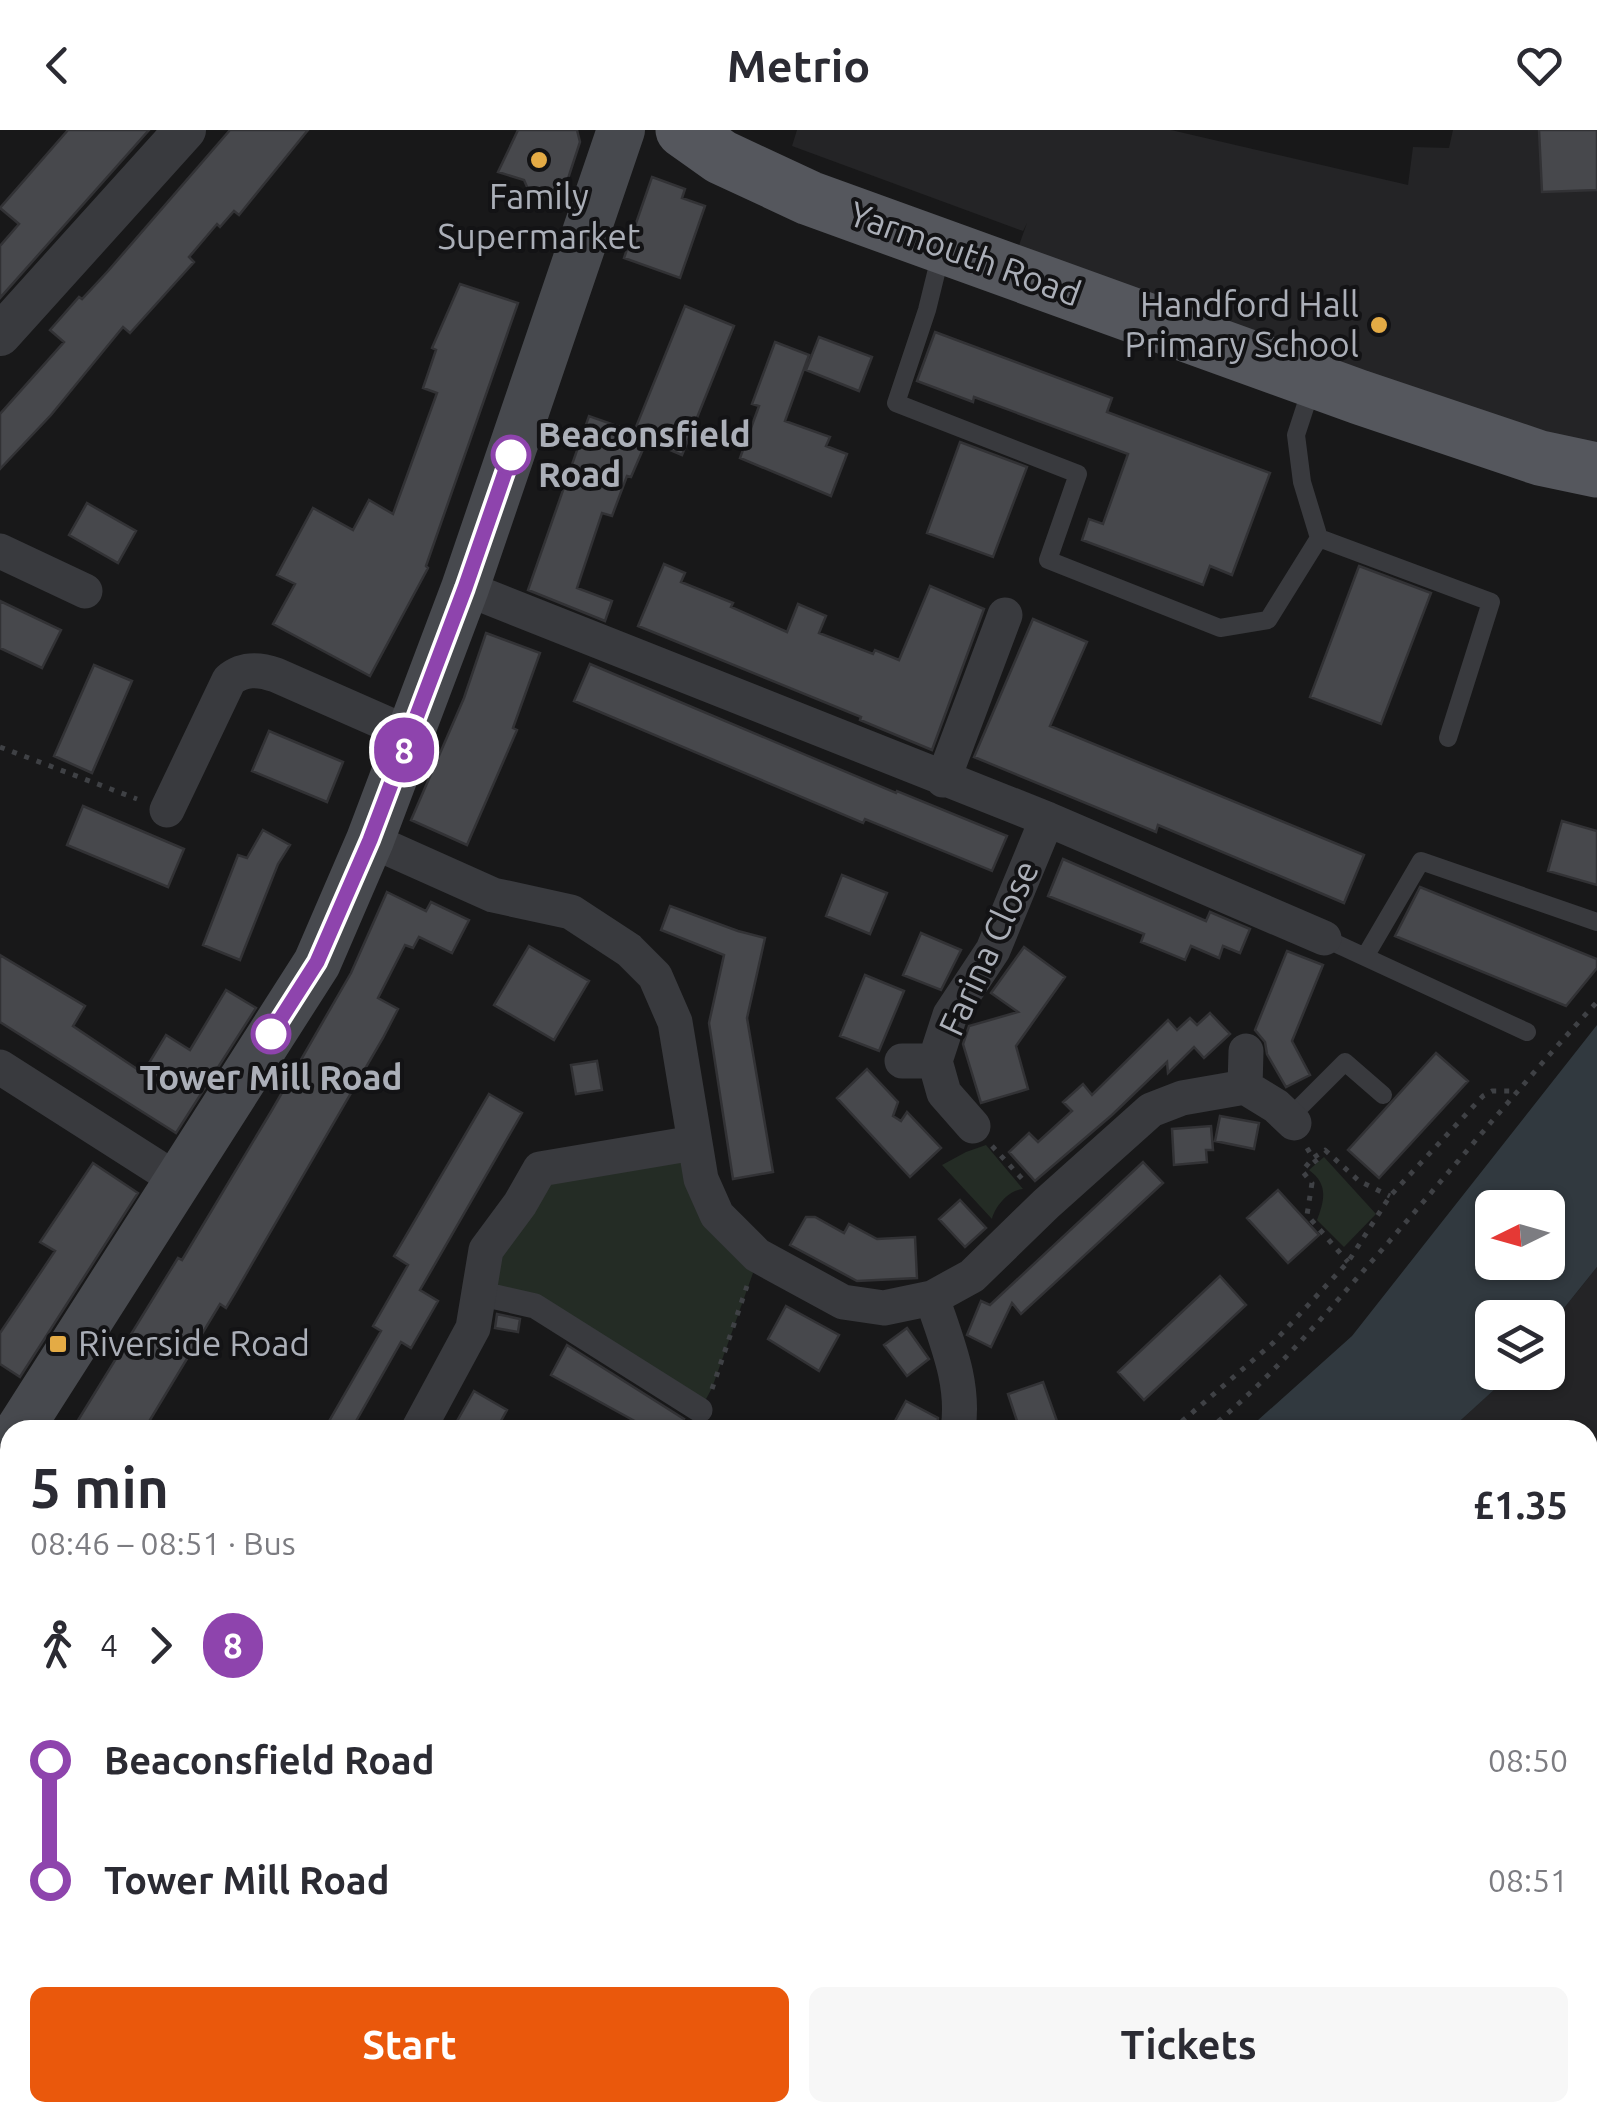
<!DOCTYPE html>
<meta charset="utf-8">
<style>
:root{--surface:#fff;--page:#f7f7f7;--text:#2b2b33;--muted:#7c7c81;--accent:#ea580c}
body{margin:0;font-family:Ubuntu,sans-serif;background:var(--page);color:var(--text);height:100vh;display:flex;flex-direction:column;font-size:38px;white-space:nowrap}
*{box-sizing:border-box;margin:0}
p{font-size:32px;color:var(--muted)}
.icon{flex:none;width:55px;height:55px;fill:none;stroke:currentColor;stroke-width:2;stroke-linecap:round;stroke-linejoin:round}
.map{position:relative;flex:1;overflow:hidden}
.sheet{position:absolute;left:0px;top:1290px;width:1598px;height:702px;display:flex;flex-direction:column;background:var(--surface);border-radius:30px 30px 0 0;box-shadow:0 2px 8px #0004}
.sheet>*{flex:none}
.badge{padding:0 20px;border-radius:32px;font-size:35px;line-height:65px}
.needle{width:65px;rotate:265deg}
.buttons{position:absolute;left:1475px;top:1060px;display:grid;gap:20px}
.buttons a{display:grid;place-items:center;width:90px;height:90px;border-radius:15px;background:var(--surface);box-shadow:0 2px 8px #0004;font-size:50px}
.map>.badge{position:absolute;translate:-50% -50%;box-shadow:0 0 0 5px #fff}
.legs{display:flex;align-items:center;gap:15px;height:110px;padding:0 30px;font-size:32px}
.legs p{margin-inline-start:auto}
.head{display:flex;align-items:center;justify-content:space-between;height:170px;padding:0 30px}
h1{font-size:55px;font-weight:600;line-height:75px}
.action{display:flex;gap:20px;margin-top:auto;padding:20px 30px}
.action a{flex:1;height:115px;border-radius:15px;background:var(--accent);color:#fff;font-size:40px;font-weight:600;line-height:115px;text-align:center}
.action a+a{background:var(--page);color:var(--text)}
ul{padding:0 30px;list-style:none}
li{display:flex;align-items:center;gap:35px;height:120px;font-size:38px}
li i{display:grid;place-items:center;width:15px;height:100%;margin:0 12px;background:currentColor}
li i::after{content:'';width:25px;height:25px;margin:-12px;border:8px solid;border-radius:50%;background:var(--surface)}
li p{margin-inline-start:auto}
li:first-child i{background:linear-gradient(#0000 50%,currentColor 0)}
li:last-child i{background:linear-gradient(currentColor 50%,#0000 0)}
header{display:flex;justify-content:space-between;align-items:center;height:130px;padding:0 30px;background:var(--surface);font-size:45px;font-weight:600}
.map>svg:first-child{display:block}
.built{fill:#242426}
.green{fill:#242c25}
.water{fill:#31393f;fill-rule:evenodd}
.building{fill:#47484c;stroke:#323235;stroke-width:2.5}
.lines{fill:none;stroke-linecap:round;stroke-linejoin:round}
.path{stroke:#3f4145;stroke-width:5;stroke-dasharray:5 8;stroke-linecap:butt}
.service{stroke:#393a3e;stroke-width:18}
.pedestrian{stroke:#393a3e;stroke-width:25}
.minor{stroke:#393a3e;stroke-width:35}
.tertiary{stroke:#393a3e;stroke-width:42}
.secondary{stroke:#47494e;stroke-width:48}
.primary{stroke:#55575d;stroke-width:55}
.line-1-casing{stroke:#fff;stroke-width:22}
.line-1{stroke:#8e44ad;stroke-width:15}
.poi-dot{fill:#e4ab45;stroke:#131315;stroke-width:4}
.stop-1-dot{fill:#fff;stroke:#8e44ad;stroke-width:5}
.labels{text-anchor:middle;stroke-width:8;stroke-linejoin:round;paint-order:stroke}
.poi-label{font-size:35px;fill:#abafb8;stroke:#131315}
.street-label{font-size:35px;fill:#abafb8;stroke:#131315}
.stop-label{font-size:35px;font-weight:bold;fill:#abafb8;stroke:#131315;text-anchor:start}
</style>
<header><svg class="icon" aria-label="back" viewBox="0 0 24 24"><path d="M15 5l-7 7 7 7"/></svg>Metrio<svg class="icon" aria-label="heart" viewBox="0 0 24 24"><path d="M12 20l-8-8c-3-5 5-10 8-4 3-6 11-1 8 4z"/></svg></header>
<div class="map">
<svg width="1597" height="1991" viewBox="0 0 1597 1991">
<rect width="100%" height="100%" fill="#181819"/>
<!-- built -->
<path class="built" d="M797 0H1171L1408 55 1413 17 1449 18 1453 0H1597V340L1010 140 1027 93 1023 101 792 16Z
M1597 1137V1991H682L686 1982H1588V1300H1450L1512 1243 1548 1242V1198Z"/>
<!-- green -->
<path class="green" d="M694 1013 753 1143 712 1258 700 1280 535 1176 478 1163 540 1039Z
M986 1015 1023 1059C1009 1060 995 1076 992 1089L942 1035 966 1022Z
M1324 1027 1376 1084 1344 1117 1317 1090C1325 1069 1328 1054 1309 1040Z"/>
<!-- water -->
<path class="water" d="M1597 895V1137L1548 1198V1188H1492V1242L1512 1243 1507 1248 1450 1300H1247L1352 1206ZM1492 1078H1548V1132H1492Z
M523 1983V1982L686 1983 682 1991H522Z"/>
<!-- building -->
<path class="building" d="M68 0H149L0 168V116L19 94 0 78Z
M230 0H308L239 85 234 81 220 97 217 94 189 127 194 132 130 203 123 197 51 285 0 339V284L64 212 50 200 79 167 82 169 108 141Z
M518 0H577L580 12 563 64 552 72 531 66 524 50 498 42Z
M1539 0H1597V60L1542 62Z
M652 47 685 59 682 68 705 76 680 148 624 128Z
M460 154 518 173 426 436 428 438 370 546 273 494 295 454 277 445 313 378 353 400 369 370 393 384 437 263 423 258 436 220 432 218Z
M685 176 734 196 682 325 647 310 631 347 627 346 612 386 602 383 577 458 612 471 605 491 528 460 589 286 634 302Z
M935 202 1112 268 1107 282 1270 343 1232 445 1210 436 1203 455 1082 410 1089 389 1103 394 1128 324 974 267 973 272 917 251Z
M819 207 872 227 859 261 806 240Z
M775 212 809 225 785 291 830 307 826 316 847 324 831 366 740 328 759 276 752 274Z
M960 312 1027 337 993 427 927 403Z
M87 373 136 401 118 433 69 405Z
M664 434 685 443 681 452 733 473 731 477 787 502 798 474 826 486 819 503 873 524 875 520 899 530 930 456 984 479 932 620 860 590 861 587 638 496Z
M1359 436 1431 463 1381 594 1310 567Z
M0 471 61 500 42 538 0 518Z
M1033 489 1087 512 1050 596 1364 725 1344 773 1158 695 1156 702 974 627Z
M486 503 540 523 513 598 517 600 467 715 411 690 464 568Z
M590 534 896 663 897 661 1007 706 992 741 865 689 863 693 574 571Z
M94 535 132 551 92 643 54 626Z
M269 601 343 632 327 672 252 641Z
M83 676 184 719 168 757 67 715Z
M1562 691 1597 701V755L1548 741Z
M263 700 290 715 278 734 240 830 203 815 238 725 247 728Z
M1063 729 1206 791 1210 782 1250 799 1240 823 1223 816 1219 828 1191 816 1185 830 1141 812 1144 804 1048 766Z
M842 745 887 763 870 804 826 786Z
M1420 757 1597 829V838L1566 876 1395 806Z
M387 762 426 781 431 772 469 790 452 823 419 807 413 818 405 815 378 868 398 879 383 908 235 1163 226 1178 220 1174 144 1300H72L178 1128 182 1130 272 980 351 843Z
M670 776 738 801 765 808 747 888 773 1042 733 1049 709 893 724 825 661 800Z
M921 803 961 820 941 860 903 845Z
M529 816 589 851 554 910 494 875Z
M1024 817 1065 847 1016 916 1028 959 981 973 963 914 969 896 1018 882 991 863Z
M1287 821 1323 835 1292 911 1310 945 1286 957 1267 924 1265 912 1255 900Z
M0 825 85 876 73 896 143 943 166 905 190 920 226 860 256 878 176 1003 0 892Z
M865 845 904 861 879 921 840 906Z
M1210 883 1230 904 1204 928 1194 917 1168 943 1167 932 1112 985 1035 1051 1009 1022 1029 1003 1038 1012 1072 981 1063 972 1083 954 1092 965 1168 890 1177 900 1190 888 1197 895Z
M1436 923 1468 951 1379 1048 1348 1020Z
M597 931 602 960 576 964 571 935Z
M867 939 898 972 893 986 901 991 907 982 941 1018 910 1047 837 968Z
M489 964 522 983 420 1160 438 1171 411 1218 401 1212 351 1300H324L381 1201 373 1196 408 1135 394 1126Z
M1220 986 1259 993 1254 1019 1215 1011Z
M1211 996 1213 1020H1206L1207 1032 1174 1035 1172 999Z
M1143 1032 1163 1053 1021 1184 1012 1173 991 1217 967 1205 981 1171 990 1175Z
M93 1033 138 1063 20 1247 0 1234V1203L55 1121 40 1112Z
M1278 1060 1319 1105 1288 1133 1247 1088Z
M960 1070 986 1098 965 1117 939 1089Z
M806 1087H815L844 1103 849 1094 877 1109 915 1107 917 1148 857 1151 790 1115Z
M1220 1146 1246 1175 1144 1270 1118 1242Z
M786 1176 839 1205 819 1241 768 1209Z
M497 1184 520 1189 518 1202 495 1198Z
M907 1198 929 1229 907 1246 884 1215Z
M567 1215 684 1289 678 1300H651L551 1245Z
M1043 1252 1058 1294 1040 1300H1020L1008 1264Z
M474 1261 507 1280 496 1300H452Z
M906 1271 938 1288 937 1300H890Z"/>
<g class="lines">
<!-- path -->
<path class="path" d="M0 617 137 669
M992 1016 1025 1052
M1307 1018 1313 1028 1325 1020 1359 1051 1390 1066
M1317 1033 1313 1028 1302 1041 1312 1053 1307 1085 1348 1132
M712 1259 747 1156
M1172 1300 1273 1213 1348 1132 1390 1066 1483 966 1492 961H1515
M1208 1300C1263 1255 1310 1202 1357 1148 1438 1057 1514 962 1597 872
M489 1991 491 1982"/>
<!-- service -->
<path class="service" d="M941 123 927 180 896 273 1078 344 1048 430 1220 498 1268 490 1319 408
M1312 256 1296 305 1302 352 1319 408 1491 472 1448 608
M1324 808 1527 902
M1366 825 1421 731 1597 792
M1289 988 1345 932 1383 965
M1588 1379H1597
M1588 1499 1597 1498
M1276 1982 1277 1991
M824 1991 829 1982"/>
<!-- pedestrian -->
<path class="pedestrian" d="M478 1163 535 1176 700 1280"/>
<!-- minor -->
<path class="minor" d="M0 421 85 461
M465 458 1047 689 1324 808
M943 650 1005 485
M167 680 229 550C243 538 259 539 276 545L410 604
M370 710 493 765 571 782 629 820 655 846 675 892 701 1049 717 1085 757 1125 843 1172 884 1178 932 1168 972 1146 1046 1074 1151 980 1182 968 1245 957 1276 976 1294 993
M902 931H935
M0 937 177 1050
M1245 957 1246 921
M973 996 944 963 935 931 950 885 993 820 1047 689
M932 1168C947 1213 965 1253 958 1300
M418 1300 473 1198 486 1120 520 1074 540 1039 694 1013
M0 1416 10 1423
M1588 1917 1597 1916
M174 1982 194 1991
M44 1991 48 1982
M438 1991 440 1982
M1329 1991 1331 1982"/>
<!-- tertiary -->
<path class="tertiary" d="M0 205 185 0"/>
<!-- secondary -->
<path class="secondary" d="M19 1300 317 833 370 710 465 458 621 0"/>
<!-- primary -->
<path class="primary" d="M683 0 721 27 809 68 1359 267 1540 328 1597 340"/>
</g>
<g class="lines">
<defs>
<path id="line-1" d="M271 904 317 832 370 710 465 458 511 325"/>
</defs>
<!-- line-1 casing -->
<use href="#line-1" class="line-1-casing"/>
<!-- line-1 -->
<use href="#line-1" class="line-1"/>
</g>
<!-- markers -->
<g class="poi-dot">
<circle cx="539" cy="30" r="10"/>
<circle cx="1379" cy="195" r="10"/>
<rect x="48" y="1204" width="20" height="20" rx="5"/>
</g>
<g class="stop-1-dot">
<circle cx="511" cy="325" r="18"/>
<circle cx="271" cy="904" r="18"/>
</g>
<g class="labels">
<!-- poi labels -->
<g class="poi-label">
<text x="539" y="79">Family<tspan x="539" dy="40">Supermarket</tspan></text>
<text x="1359" y="187" text-anchor="end">Handford Hall<tspan x="1359" dy="40">Primary School</tspan></text>
<text x="78" y="1226" text-anchor="start">Riverside Road</text>
</g>
<!-- street labels -->
<g class="street-label">
<text transform="translate(965 124) rotate(20)" y="12">Yarmouth Road</text>
<text transform="translate(989 818) rotate(-65)" y="12">Farina Close</text>
</g>
<!-- stop labels -->
<g class="stop-label">
<text x="538" y="317">Beaconsfield<tspan x="538" dy="40">Road</tspan></text>
<text x="271" y="960" text-anchor="middle">Tower Mill Road</text>
</g>
</g>
</svg>
<div class="buttons">
<a><svg class="needle" viewBox="-14 -14 28 28"><path d="M0-13l5 13h-10z" fill="#e53935"/><path d="M0 13l5-13h-10z" fill="#7c7c81"/></svg></a>
<a><svg class="icon" aria-label="layers" viewBox="0 0 24 24"><path d="M12 4l9 5-9 5-9-5zM3 14l9 5 9-5"/></svg></a>
</div>
<b class="badge" style="left:404px;top:620px;background:#8e44ad;color:#fff">8</b>
<section class="sheet">
<div class="head"><div><h1>5 min</h1><p>08:46 – 08:51 · Bus</p></div><b>£1.35</b></div>
<div class="legs"><svg class="icon" aria-label="walk" viewBox="0 0 24 24"><circle cx="13" cy="4" r="2"/><path d="M13 8l-2 6 4 7M11 14l-3 7M7 12l3-4h3l4 4"/></svg>4<svg class="icon" aria-label="forward" viewBox="0 0 24 24"><path d="M9 5l7 7-7 7"/></svg><b class="badge" style="background:#8e44ad;color:#fff">8</b></div>
<ul>
<li><i style="color:#8e44ad"></i><b>Beaconsfield Road</b><p>08:50</p></li>
<li><i style="color:#8e44ad"></i><b>Tower Mill Road</b><p>08:51</p></li>
</ul>
<div class="action"><a>Start</a><a>Tickets</a></div>
</section>
</div>
